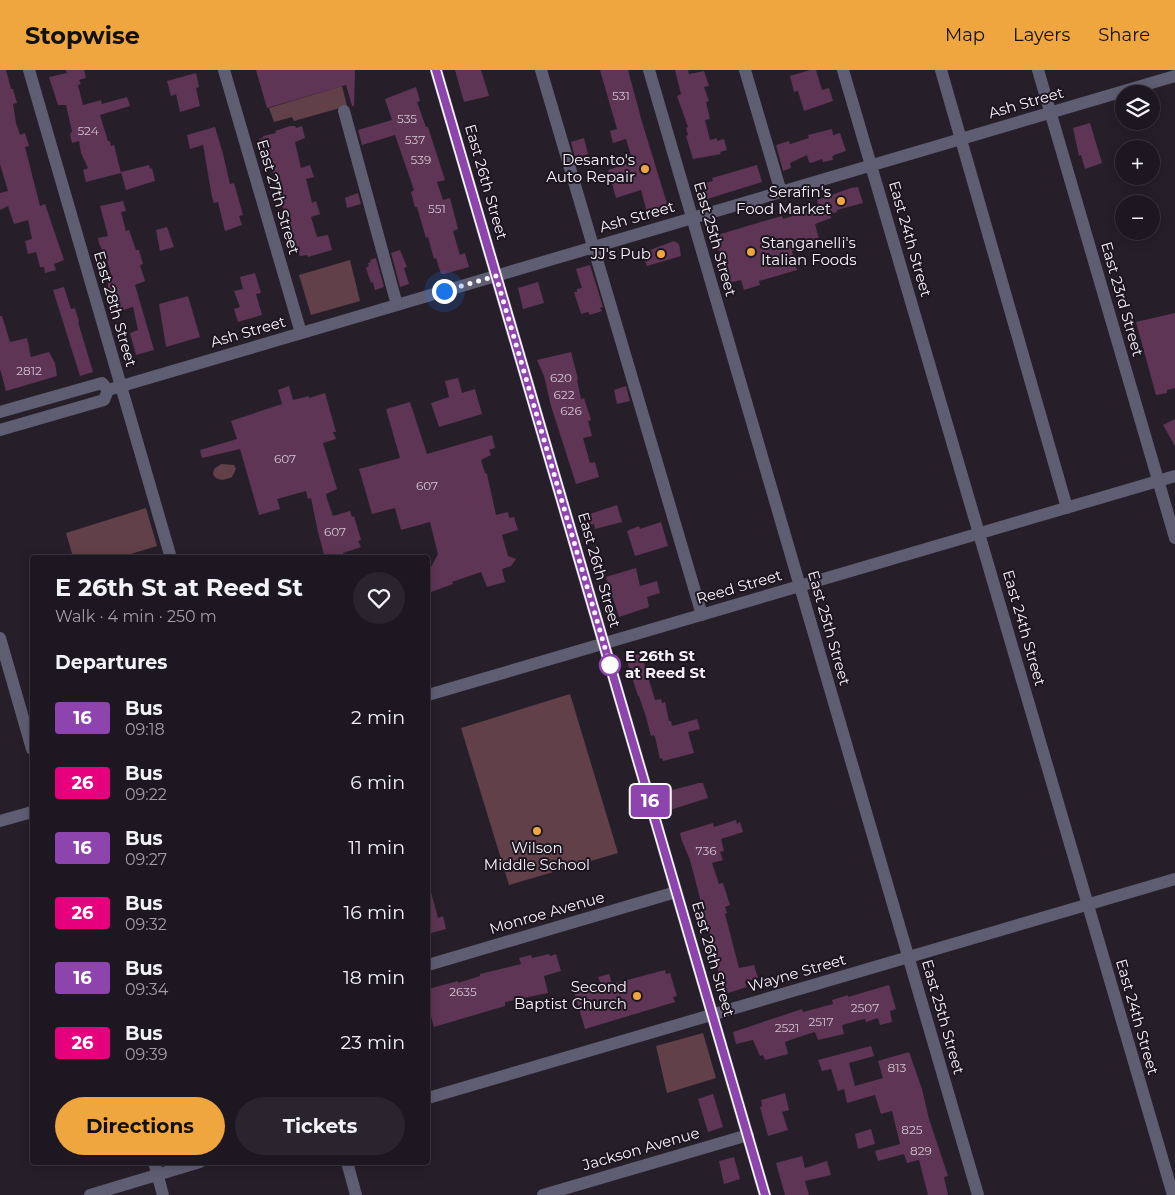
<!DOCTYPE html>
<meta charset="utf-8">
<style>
:root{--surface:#1c1720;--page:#29242d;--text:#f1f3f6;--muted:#a09fa5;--line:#3a363e;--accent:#f0a63e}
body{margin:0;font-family:Montserrat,sans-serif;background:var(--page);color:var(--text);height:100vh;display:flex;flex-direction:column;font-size:19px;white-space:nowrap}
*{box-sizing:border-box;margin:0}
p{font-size:16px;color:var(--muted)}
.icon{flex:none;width:28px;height:28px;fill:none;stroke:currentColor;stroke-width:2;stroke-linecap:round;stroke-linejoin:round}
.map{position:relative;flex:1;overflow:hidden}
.details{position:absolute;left:30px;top:485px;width:400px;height:610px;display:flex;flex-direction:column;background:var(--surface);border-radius:5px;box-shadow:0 2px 12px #0003,0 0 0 1px var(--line)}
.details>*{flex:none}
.badge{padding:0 10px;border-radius:4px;font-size:18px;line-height:32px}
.buttons{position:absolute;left:1115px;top:15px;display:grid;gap:10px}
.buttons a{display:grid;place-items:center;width:45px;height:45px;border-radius:50%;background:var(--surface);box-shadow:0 2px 12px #0003,0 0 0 1px var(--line);font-size:25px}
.you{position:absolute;width:25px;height:25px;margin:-12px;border:4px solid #fff;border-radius:50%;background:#1a73e8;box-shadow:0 0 0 8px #1a73e833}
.map>.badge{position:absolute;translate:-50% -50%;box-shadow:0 0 0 2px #fff}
h2{padding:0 25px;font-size:19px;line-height:45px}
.round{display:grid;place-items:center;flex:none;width:52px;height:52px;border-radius:26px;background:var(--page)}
.overview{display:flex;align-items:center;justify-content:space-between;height:85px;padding:0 25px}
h1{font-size:24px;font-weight:700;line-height:38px}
.button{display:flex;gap:10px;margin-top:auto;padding:10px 25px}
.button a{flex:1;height:58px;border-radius:30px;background:var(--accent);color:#111;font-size:20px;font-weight:700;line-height:58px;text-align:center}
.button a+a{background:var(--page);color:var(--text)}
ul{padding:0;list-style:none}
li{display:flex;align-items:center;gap:15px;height:65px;padding:0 25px}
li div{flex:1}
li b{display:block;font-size:19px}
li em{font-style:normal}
li .badge{min-width:55px;font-weight:700;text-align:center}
header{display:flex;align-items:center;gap:30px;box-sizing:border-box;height:70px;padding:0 25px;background:var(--accent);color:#111}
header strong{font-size:24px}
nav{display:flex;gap:28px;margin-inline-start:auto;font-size:18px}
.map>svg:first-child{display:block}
.green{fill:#614049}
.building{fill:#5e3554}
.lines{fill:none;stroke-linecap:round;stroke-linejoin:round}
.minor{stroke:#5f5d72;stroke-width:12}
.major{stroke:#9b98c3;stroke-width:12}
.line-casing{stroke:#fff;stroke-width:11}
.line{stroke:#8e44ad;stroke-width:8}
.walk{stroke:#f6f2fa;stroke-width:5;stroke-dasharray:0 9}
.poi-dot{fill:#f0a63e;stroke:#1d1621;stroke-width:2}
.stop-dot{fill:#fff;stroke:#8e44ad;stroke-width:2.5}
.labels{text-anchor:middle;stroke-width:4;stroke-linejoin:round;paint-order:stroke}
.number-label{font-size:12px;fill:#d0c3d0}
.street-label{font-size:15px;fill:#f6f2fa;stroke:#1d1621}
.poi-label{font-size:15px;fill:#f6f2fa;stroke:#1d1621;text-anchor:end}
.stop-label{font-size:15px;font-weight:bold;fill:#f6f2fa;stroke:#1d1621;text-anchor:start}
</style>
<header>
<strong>Stopwise</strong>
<nav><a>Map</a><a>Layers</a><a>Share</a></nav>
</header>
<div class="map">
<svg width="1175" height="1125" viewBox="0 0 1175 1125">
<rect width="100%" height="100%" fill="#261f2a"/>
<!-- green -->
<path class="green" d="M342 16 347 36 294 51 292 47 274 52 269 38Z
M350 190 360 231 311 245 299 205Z
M221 394 234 395 236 399 232 407C225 410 217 412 213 404L214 399Z
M146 438 157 476 121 487H73L66 463Z
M570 624 618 783 509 815 461 658Z
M703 963 716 1008 667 1023 656 976Z"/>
<!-- building -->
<path class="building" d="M0 0H6L11 19H13L17 33 13 34 16 53 20 65 25 63 29 76 25 77 40 136 45 134 64 190 54 194 56 200 45 203 44 197H40L36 182 28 184 25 171 32 169 28 150 14 154 8 136 0 140V123L8 121 0 94Z
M66 0H84L86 8 79 10 81 14 78 15 83 35 101 30 102 34 127 27 130 36 100 45 108 71H110L111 76 114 75 121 103 86 112 83 100 88 98 81 83 79 71 72 73 70 65 72 61 66 35H58L49 7 67 3Z
M256 0H355L354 36H352L346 15 267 38Z
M455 0H481L489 26 464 32Z
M600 0H628L642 52 669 140 648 146 641 120 616 128 608 100 633 92 626 69 613 73 610 61 617 59Z
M675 0H688L689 4 704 1 709 16 704 17 709 31 706 32 710 49 705 50 710 70 717 68V71L724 69 727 80 720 82 721 84 693 89 686 66 688 65 686 58 688 57 677 26 681 24Z
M810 0H816L822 20 829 18 833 31 804 41 798 21 794 22 790 6Z
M196 3 199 17 196 18 200 36 180 42 176 24 171 26 167 11Z
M416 17 420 31 417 32 426 57H428L445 110 437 112 443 130 450 128 458 159 453 161 457 175 460 185 465 183 469 197 444 204H441L436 188 434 189 428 167 426 168 417 137H415L411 122 414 120 395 65 362 75 358 60 392 50 385 29Z
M1090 53 1102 93 1085 99 1081 85 1079 86 1073 58Z
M290 56H295L296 58 302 56 305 68 295 72 301 98 310 95 314 107 306 109 312 133 316 131 320 144 311 147 317 167 328 165 332 180 308 187 307 185 300 186 294 170 292 171 288 160 291 159 284 138 283 139 272 98 270 99 259 69 263 68V66L276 63 275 61Z
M215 57 223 84 230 114 234 113 243 145 239 146 242 155 225 161 218 132 214 133 212 127 203 75 190 79 187 65Z
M832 59 833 65 840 63 846 81 834 85 832 87 833 90 823 92 822 89 811 93 809 92 807 85 790 93 791 98 783 101 776 75 789 71 790 74 809 68 808 65Z
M584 68 588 84 575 88 571 72Z
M149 95 150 99 152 98 155 111 126 120 121 102Z
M757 95 762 112 704 130 699 115 713 111 712 108Z
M858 117 863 133 837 140V142L830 144 831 148 815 154 820 173 792 181 797 200 759 211 760 215 744 220 741 210 729 213 714 166 771 149 782 146 783 149 819 138 817 130 851 118Z
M358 123 361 134 347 138 345 128Z
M123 131 126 141 121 142 126 161 129 160 136 180H139L140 184 143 194 140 195 145 211 135 215 154 280 136 285 130 263 138 260 133 237 116 242 108 217V209L112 208 105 183 104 184 99 173 98 168 108 166 100 136Z
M167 157 174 177 160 181 156 160Z
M674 171 679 174 681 186 647 196 642 183Z
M400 180 407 197 404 198 409 214 400 217 391 183Z
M376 188 384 217 375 220 373 212 371 213 366 198 369 196 368 193 371 192 370 190Z
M590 195 603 237 600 238 602 241 590 245 588 242 581 244 574 222H577V219L582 218 576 199Z
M255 203 261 223 256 224 262 245 238 252 234 239 240 237 234 221 243 219 240 207Z
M538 212 544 233 523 239 518 218Z
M64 217 71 239 75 238 79 252H78L93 302 80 306 53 220Z
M188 226 200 267 166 277 159 234Z
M1175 243V318L1167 320V323L1156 325 1136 252Z
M0 246H2L10 272 27 268 31 287 49 282 55 293 57 306 6 321 0 299Z
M571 282 578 309 577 310 581 329 584 328 591 350 588 351 592 366 583 368 590 393 595 392 599 407 576 414 551 336 544 306 537 290Z
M458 308 462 323 475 319 482 344 439 357 431 333 449 327 445 311Z
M289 316 293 330 309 326V328L325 323 336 362H333L336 369 323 373 337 419 326 424 327 429 333 446 350 441 352 447 354 446 361 470 358 471 361 477 343 483 344 488H325L318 462 311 428 308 429 306 421 277 429 280 439 259 445 240 379 202 388 200 380 237 369 231 351 282 334 278 320Z
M626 316 630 331 617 334 614 320Z
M410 332 427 384 492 365 495 378 489 380 491 385 481 390 485 403 487 404 496 445 508 442 509 448 514 447 518 460 502 465 508 486 516 489 511 496 502 499 505 512 487 517 481 502 452 512 453 514 428 523V496L431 497 438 484 430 452 401 460 395 438 372 444 359 399 400 388 386 339Z
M1175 349V376L1163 355Z
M617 435 622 452 595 459 594 454 590 455 587 445Z
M661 452 668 476 635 486 627 461 639 456 640 459Z
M636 498 640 516 657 511 660 523 647 527 649 537 619 547 606 507Z
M641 583 655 630 661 629 662 633 665 632 669 651H671L672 656 697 649 700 659 688 662 694 683 663 691 662 688 660 689 655 667 654 665 651 666 646 647 639 626H638L626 588Z
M699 713H703L708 728 670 740 665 722Z
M736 750 737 754 740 752 743 762 721 769 724 781 720 782 723 790 712 793 719 814 723 813 730 835 725 837 727 843 725 844 739 898 754 895 758 908 745 912 747 917 725 924 710 874H712L707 855 690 790 682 771 680 763 713 753 714 757Z
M431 822 438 848 443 846 446 859 428 864V823Z
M549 884 550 886 556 884 561 901 544 906 548 923 505 932V936L434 957 428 936V919L458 911V913L480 906V904L521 894 519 888 531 885 532 888Z
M665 900 666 904 670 903 677 926 673 927 675 932 585 959 574 921 601 914 598 907 609 904 612 914Z
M889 915 896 939 890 941 892 952 880 955 878 948 866 952 865 949 860 950 842 955 844 964 818 970 815 962 796 968 785 972 788 984 765 990 763 985 760 986 753 970 736 974 733 962 802 939 803 942 833 934 832 930 848 925V927Z
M871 976 874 986 849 993 855 1016 883 1008 878 991 909 982 922 1019 929 1049 948 1106 944 1107 948 1125H928L919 1090 907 1093 904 1084 878 1091 875 1081 900 1074 892 1041 881 1044 875 1025 847 1033 844 1019 838 1021 831 999 822 1001 818 990Z
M785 1023 789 1040 782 1042 788 1060 768 1066 760 1037 762 1036 761 1030Z
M713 1024 723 1057 708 1062 698 1029Z
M871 1059 875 1074 858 1079 855 1064Z
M802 1086 805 1098 827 1091 831 1105 805 1111 809 1125H785L776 1093Z
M734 1087 740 1109 724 1114 719 1091Z"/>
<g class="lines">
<!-- minor -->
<path class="minor" d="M29 0 171 488
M224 0 301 263
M541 0 702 545
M649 0 978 1125
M745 0 781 122
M843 0 1173 1125
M941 0 1067 438
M1038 0 1175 468
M344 41 397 235
M108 320 1175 6
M0 342 102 313 108 320 104 330 0 360
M0 568 32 679
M428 625 1175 406
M0 751 32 742
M428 895 676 822
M428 1028 1175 809
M154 1092 163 1125
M347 1092 356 1125
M90 1125 200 1092
M543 1125 748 1065"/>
<!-- major -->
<path class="major" d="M436 0 765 1125"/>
</g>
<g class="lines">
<defs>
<path id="line" d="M436 0 765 1125"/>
</defs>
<!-- line casing -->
<use href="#line" class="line-casing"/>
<!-- line -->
<use href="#line" class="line"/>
<!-- walk -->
<path class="walk" d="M444 221 496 206 610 595"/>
</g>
<!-- markers -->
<g class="poi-dot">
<circle cx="645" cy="99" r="5"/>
<circle cx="841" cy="131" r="5"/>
<circle cx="751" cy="182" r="5"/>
<circle cx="661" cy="184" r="5"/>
<circle cx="537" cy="761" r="5"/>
<circle cx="637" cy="926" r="5"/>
</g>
<circle class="stop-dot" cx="610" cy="595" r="10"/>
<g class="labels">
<!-- number labels -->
<g class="number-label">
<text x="621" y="30">531</text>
<text x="407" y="53">535</text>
<text x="88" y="65">524</text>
<text x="415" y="74">537</text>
<text x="421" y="94">539</text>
<text x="437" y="143">551</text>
<text x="29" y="305">2812</text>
<text x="561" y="312">620</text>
<text x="564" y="329">622</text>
<text x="571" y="345">626</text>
<text x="285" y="393">607</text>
<text x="427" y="420">607</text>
<text x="335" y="466">607</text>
<text x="706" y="785">736</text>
<text x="463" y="926">2635</text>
<text x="865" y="942">2507</text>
<text x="821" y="956">2517</text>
<text x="787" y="962">2521</text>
<text x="897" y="1002">813</text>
<text x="912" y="1064">825</text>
<text x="921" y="1085">829</text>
</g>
<!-- street labels -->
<g class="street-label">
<text transform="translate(1026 33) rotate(-16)" y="5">Ash Street</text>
<text transform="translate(486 112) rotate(74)" y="5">East 26th Street</text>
<text transform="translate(278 127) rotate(74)" y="5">East 27th Street</text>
<text transform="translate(637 147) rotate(-16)" y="5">Ash Street</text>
<text transform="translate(715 169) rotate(74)" y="5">East 25th Street</text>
<text transform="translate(910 169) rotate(74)" y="5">East 24th Street</text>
<text transform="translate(1122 229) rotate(74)" y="5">East 23rd Street</text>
<text transform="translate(115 239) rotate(74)" y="5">East 28th Street</text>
<text transform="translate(248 262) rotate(-16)" y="5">Ash Street</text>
<text transform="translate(599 500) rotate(74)" y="5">East 26th Street</text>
<text transform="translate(739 517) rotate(-16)" y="5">Reed Street</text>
<text transform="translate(829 558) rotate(74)" y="5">East 25th Street</text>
<text transform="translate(1024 558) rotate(74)" y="5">East 24th Street</text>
<text transform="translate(547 843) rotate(-16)" y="5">Monroe Avenue</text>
<text transform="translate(713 889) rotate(74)" y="5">East 26th Street</text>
<text transform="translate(797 903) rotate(-16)" y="5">Wayne Street</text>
<text transform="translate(943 947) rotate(74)" y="5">East 25th Street</text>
<text transform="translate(1137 947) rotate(74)" y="5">East 24th Street</text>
<text transform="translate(641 1079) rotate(-16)" y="5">Jackson Avenue</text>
</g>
<!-- poi labels -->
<g class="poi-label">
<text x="635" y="95">Desanto's<tspan x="635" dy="17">Auto Repair</tspan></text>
<text x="831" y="127">Serafin's<tspan x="831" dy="17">Food Market</tspan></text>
<text x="761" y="178" text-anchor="start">Stanganelli's<tspan x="761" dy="17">Italian Foods</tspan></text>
<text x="651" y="189">JJ's Pub</text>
<text x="537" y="783" text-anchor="middle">Wilson<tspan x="537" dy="17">Middle School</tspan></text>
<text x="627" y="922">Second<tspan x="627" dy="17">Baptist Church</tspan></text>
</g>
<!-- stop labels -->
<g class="stop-label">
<text x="625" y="591">E 26th St<tspan x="625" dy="17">at Reed St</tspan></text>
</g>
</g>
</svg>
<div class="buttons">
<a><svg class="icon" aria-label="layers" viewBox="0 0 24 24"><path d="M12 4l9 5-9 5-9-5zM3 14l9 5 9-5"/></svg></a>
<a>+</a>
<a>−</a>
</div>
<div class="you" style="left:444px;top:221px"></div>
<b class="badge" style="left:650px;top:731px;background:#8e44ad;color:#fff">16</b>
<section class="details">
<div class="overview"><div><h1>E 26th St at Reed St</h1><p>Walk · 4 min · 250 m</p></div><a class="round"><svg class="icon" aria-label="heart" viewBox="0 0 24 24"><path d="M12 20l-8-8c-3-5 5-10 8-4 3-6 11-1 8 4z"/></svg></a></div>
<h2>Departures</h2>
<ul>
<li><span class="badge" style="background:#8e44ad;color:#fff">16</span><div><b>Bus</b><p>09:18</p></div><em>2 min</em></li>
<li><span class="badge" style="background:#e6007e;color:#fff">26</span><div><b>Bus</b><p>09:22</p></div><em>6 min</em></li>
<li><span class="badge" style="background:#8e44ad;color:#fff">16</span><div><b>Bus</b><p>09:27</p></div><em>11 min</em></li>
<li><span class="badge" style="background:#e6007e;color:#fff">26</span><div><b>Bus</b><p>09:32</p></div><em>16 min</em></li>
<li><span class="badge" style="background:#8e44ad;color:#fff">16</span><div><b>Bus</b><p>09:34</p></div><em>18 min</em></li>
<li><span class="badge" style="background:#e6007e;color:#fff">26</span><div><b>Bus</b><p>09:39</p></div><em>23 min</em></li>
</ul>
<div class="button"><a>Directions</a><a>Tickets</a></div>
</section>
</div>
